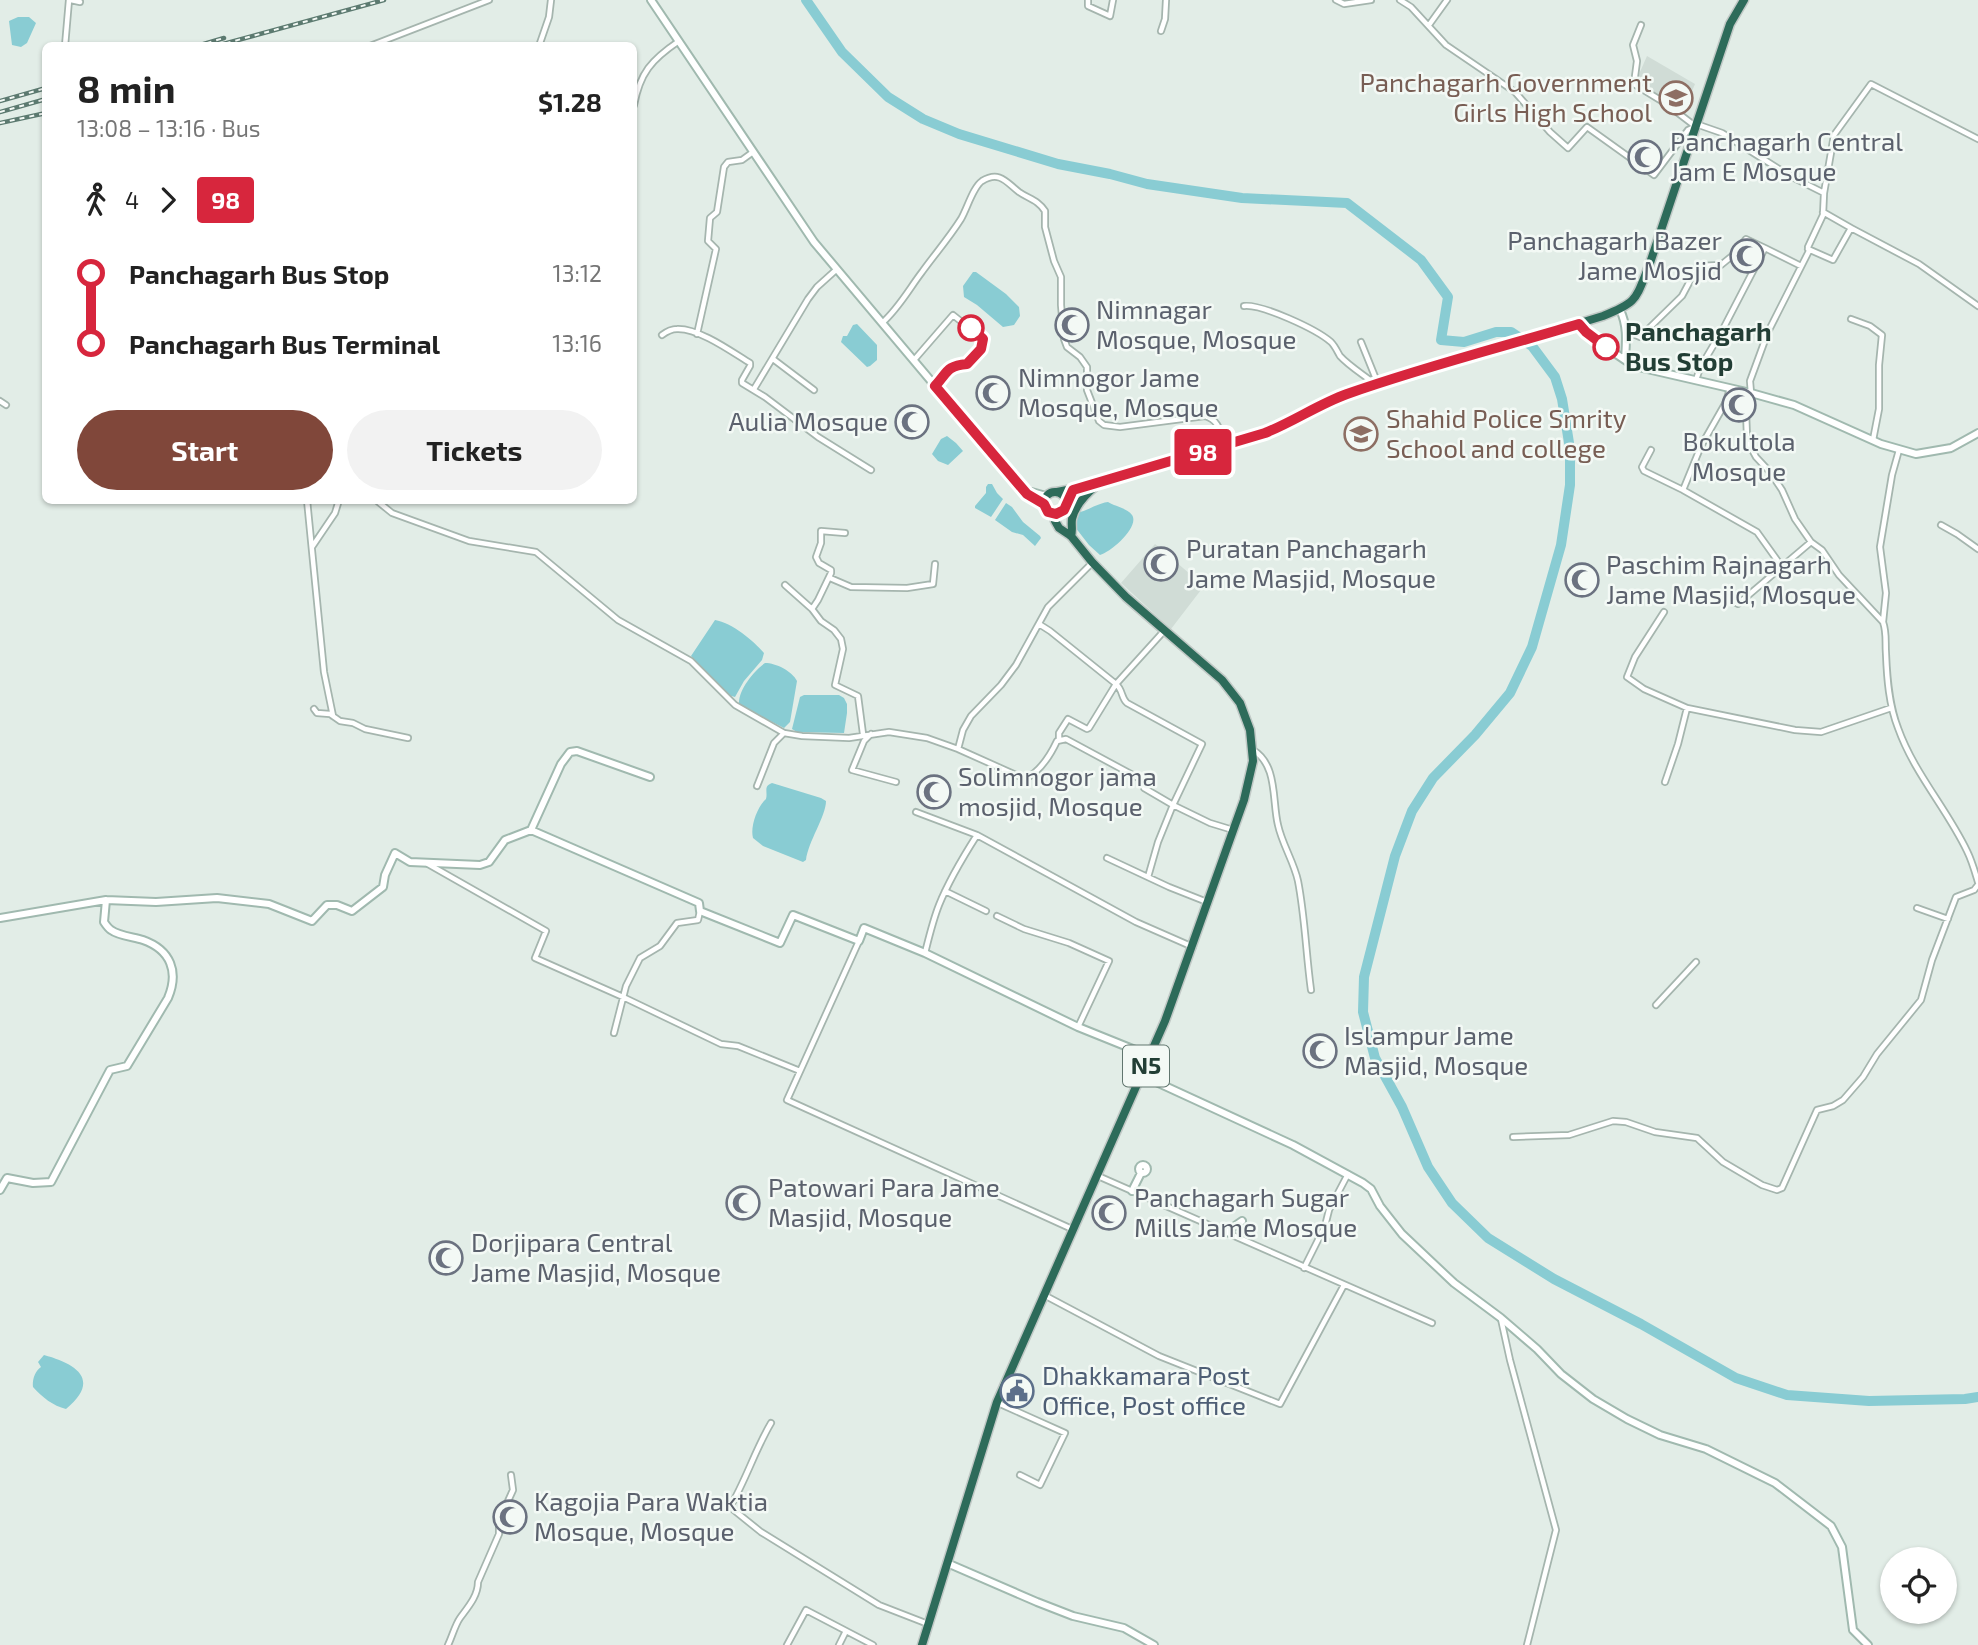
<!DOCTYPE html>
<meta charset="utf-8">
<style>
:root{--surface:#fff;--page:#f2f2f2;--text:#222;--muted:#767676;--accent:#80473a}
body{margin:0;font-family:"Exo 2",sans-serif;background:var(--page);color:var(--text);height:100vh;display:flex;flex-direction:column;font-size:26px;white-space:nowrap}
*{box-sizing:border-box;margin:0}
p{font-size:23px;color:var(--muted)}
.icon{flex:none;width:38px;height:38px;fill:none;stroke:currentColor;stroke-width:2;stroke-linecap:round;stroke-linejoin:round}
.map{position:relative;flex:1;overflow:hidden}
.side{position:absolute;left:42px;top:42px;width:595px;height:462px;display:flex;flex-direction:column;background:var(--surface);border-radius:10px;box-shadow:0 2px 5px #0004}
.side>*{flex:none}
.badge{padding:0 14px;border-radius:5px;font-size:24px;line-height:46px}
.fabs{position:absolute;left:1880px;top:1547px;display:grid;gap:14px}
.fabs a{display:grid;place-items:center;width:77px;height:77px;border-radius:50%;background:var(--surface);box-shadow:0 2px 5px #0004;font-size:35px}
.map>.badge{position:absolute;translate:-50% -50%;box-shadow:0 0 0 4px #fff}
.legs{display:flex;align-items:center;gap:10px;height:77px;padding:0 35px;font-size:23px}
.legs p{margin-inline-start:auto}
.headline{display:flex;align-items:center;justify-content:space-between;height:119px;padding:0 35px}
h1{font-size:38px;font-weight:700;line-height:52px}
.action{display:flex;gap:14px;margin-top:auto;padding:14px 35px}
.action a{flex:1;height:80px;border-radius:42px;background:var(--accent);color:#fff;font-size:28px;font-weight:700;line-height:80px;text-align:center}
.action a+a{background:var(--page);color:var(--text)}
ul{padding:0 35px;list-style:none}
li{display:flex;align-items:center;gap:24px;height:70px;font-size:26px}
li i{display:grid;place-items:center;width:10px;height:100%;margin:0 9px;background:currentColor}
li i::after{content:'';width:18px;height:18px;margin:-9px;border:5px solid;border-radius:50%;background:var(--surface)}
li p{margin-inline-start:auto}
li:first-child i{background:linear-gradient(#0000 50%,currentColor 0)}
li:last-child i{background:linear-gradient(currentColor 50%,#0000 0)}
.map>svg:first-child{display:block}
.built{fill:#d0dcd6}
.water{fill:#89ccd3}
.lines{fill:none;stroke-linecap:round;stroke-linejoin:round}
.river{stroke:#89ccd3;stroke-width:10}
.street-casing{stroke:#a5b5ae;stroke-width:8}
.secondary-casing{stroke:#a0b9af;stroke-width:10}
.highway-casing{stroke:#c1c9c6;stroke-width:11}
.street{stroke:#fff;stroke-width:4.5}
.secondary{stroke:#fff;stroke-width:6}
.highway{stroke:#2d6b5a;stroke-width:8}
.rail-casing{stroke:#5c7a70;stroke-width:4.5}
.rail{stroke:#f3f9f5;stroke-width:2;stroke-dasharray:5;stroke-linecap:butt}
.line-1-casing{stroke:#fff;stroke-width:16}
.line-1{stroke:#d7263d;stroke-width:10}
.stop-1-dot{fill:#fff;stroke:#d7263d;stroke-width:3.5}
.labels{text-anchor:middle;stroke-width:5;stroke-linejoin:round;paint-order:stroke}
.shield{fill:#f3f9f5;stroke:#61766f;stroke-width:2}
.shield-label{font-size:24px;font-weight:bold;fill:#223e35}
.education-label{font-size:26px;fill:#785e54;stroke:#f3f9f5;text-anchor:end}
.worship-label{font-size:26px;fill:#5b616d;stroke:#f3f9f5;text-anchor:start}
.stop-label{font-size:26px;font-weight:bold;fill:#223e35;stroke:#f3f9f5;text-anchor:start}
.service-label{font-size:26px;fill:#4e5e75;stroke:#f3f9f5;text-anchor:start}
</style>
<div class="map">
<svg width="1978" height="1645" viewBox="0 0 1978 1645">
<rect width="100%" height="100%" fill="#e2ede7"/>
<!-- built -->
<path class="built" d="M1647 56 1695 84 1683 112 1636 81Z
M1155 544 1204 586 1171 629 1121 583Z"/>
<!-- water -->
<path class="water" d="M18 17H29L36 23 27 43 21 47 12 45 9 21Z
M973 272H976L1006 294 1019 307 1020 316 1014 325 1003 327 977 305 964 297 963 286Z
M857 324 877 345V360L870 366 867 367 841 342 843 336H847L853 325Z
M947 436 956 443 963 451 948 465 938 461 932 454 941 439Z
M988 484H992L997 493 1003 499 991 517 975 508V506L986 493V487Z
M1108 502C1114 506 1127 508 1132 515 1140 527 1111 552 1100 555L1089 545 1075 527 1076 513C1088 511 1095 504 1108 502Z
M1006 503 1012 507 1023 522 1040 536 1041 538 1035 546 1023 535 1012 532 995 520Z
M715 620C732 623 753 640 764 653L762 660 744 681 735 697 728 695 719 687 691 656Z
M765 663C776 663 792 671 797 681L790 722 784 728 745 708 739 703C739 689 754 671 765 663Z
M839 695 844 698 847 704V713L844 733 797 732 792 729 800 697 804 695Z
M772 783 821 798 826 801C826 816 808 842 806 860L803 862 763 846 753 838C750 827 757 807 766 799 768 792 763 786 772 783Z
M44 1355C77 1364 101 1380 66 1409 53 1406 42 1397 33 1387 32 1380 35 1371 41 1367L38 1362Z"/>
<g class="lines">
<!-- river -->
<path class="river" d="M806 0 842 52 888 97 923 119 959 134 1058 164 1110 174 1147 184 1242 198 1347 203 1421 260 1448 297 1441 340 1464 342 1496 332H1511L1532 346 1555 377 1562 399 1570 449V485L1561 545 1532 647 1510 693 1475 735 1433 778 1412 811 1395 856 1364 977 1363 1012 1375 1058 1402 1107 1428 1167 1452 1203 1488 1238 1554 1279 1641 1324 1736 1378 1787 1395 1869 1401 1965 1399 1978 1397"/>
<defs>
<path id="street" d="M71 0 80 2
M1088 0V6L1110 16 1113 0
M1336 0 1344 4 1371 0
M1400 0 1411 7 1446 45 1515 92 1550 132 1568 148 1587 127 1654 175 1688 130 1699 125 1722 133 1790 176 1824 193 1823 215 1808 247 1809 251 1768 332 1750 381 1751 393 1746 411 1747 437 1750 446 1756 457 1770 472 1782 490 1795 519 1811 542 1738 604 1719 594
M1429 25 1447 0
M1641 25 1633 45 1637 61 1634 84 1665 103 1695 126
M1161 31 1165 19 1166 0
M65 46 69 0
M370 46 489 0
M539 46 549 17 551 0
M634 105C640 73 651 60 679 41
M1824 193 1834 135 1871 84 1978 139
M1851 228 1919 264 1978 306
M1808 249 1833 260 1851 228 1823 212
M1244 306C1262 304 1316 329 1331 342 1335 346 1337 351 1340 356 1349 366 1364 375 1375 384
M1851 319 1870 326 1882 335 1879 365V409L1873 440
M882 323C899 308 909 289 922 272 935 254 949 238 961 219 967 209 973 187 982 181 1000 170 1007 183 1019 192 1029 199 1038 200 1045 211V227L1054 261 1061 277V305L1064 339 1067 347 1080 357 1087 367V390L1099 421 1104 425 1120 427 1205 416C1219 420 1220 431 1224 444
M1626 331 1640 337 1682 296 1698 266 1721 265 1732 256 1746 239 1765 248
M697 334 716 249 708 241 710 218 717 212 724 167 728 162 742 160 753 152
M662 335C666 332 672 329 677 329 699 328 732 352 750 363V366L742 380V383L765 397 818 437 871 470
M1361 342 1378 384
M773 359 814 390
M914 360 953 315 983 339 981 349 969 362 953 366 935 386
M1696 380 1700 368 1723 329 1765 248 1801 266
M1730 388 1726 402 1701 446 1683 490 1757 532 1782 567
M754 389 808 299 817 287 837 269
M0 401 6 405
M1651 450 1642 467 1644 471 1683 490
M307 500 324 672 333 716
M376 500 392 513 469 541 536 552 618 620 691 661 735 705 784 733 802 736 849 738 889 732 927 738 958 749 963 730 971 716 1001 685 1016 665 1048 607 1092 563
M1941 525 1957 534 1978 549
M1811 542 1822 550 1839 575 1883 622C1887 633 1885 642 1886 654 1887 679 1889 705 1898 728 1914 773 1947 809 1967 851 1972 861 1975 872 1978 882
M312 547 335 513 339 500
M830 578 851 587 907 588 933 584 935 564
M785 585 812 609 821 621 834 630 841 639 843 649 835 685 858 696 863 734
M812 609 818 600 831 573V570L819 563 816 557 821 543V531L845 533
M1664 612 1635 657 1627 677 1644 689 1687 708 1795 730 1821 732 1891 708
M1883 622 1886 593 1880 547 1892 475 1899 450
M1039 624 1050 631 1116 684 1089 728 1087 729 1068 719 1059 733V740
M1164 631 1116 684C1123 690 1121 698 1127 703L1202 744 1173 805 1210 823 1233 830
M314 709 317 713 330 714 340 721 353 723 365 729 408 738
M871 734 864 741 852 770 896 782
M958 749 1025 779C1039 772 1050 756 1057 741L1066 739 1144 781V788L1173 805 1158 842 1148 877
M1253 750C1278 765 1272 801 1278 825 1282 844 1294 862 1298 881 1305 917 1306 954 1311 990
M1665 782 1678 744 1687 708
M757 786 774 743 784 733
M916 812 977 835
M1107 858 1169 887 1207 902
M428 864 546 931 535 958 623 997 721 1044 738 1046 800 1071
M945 891 986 911
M1917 908 1948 919
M997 916 1024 929 1069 943 1109 961 1078 1027
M859 941 787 1100 1072 1229
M925 953C929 937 933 920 939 905 949 880 963 857 977 835L1136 922 1193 947
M1656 1005 1696 962
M614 1033 626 986 640 958 660 946 677 923 698 920 700 911
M1513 1137 1569 1135 1613 1121 1626 1122 1655 1132 1697 1138 1723 1162 1762 1185 1777 1190 1782 1188 1817 1110 1833 1106 1843 1100 1863 1077 1877 1054 1921 1000 1932 960 1956 897 1974 890 1978 885
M1098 1176 1432 1323
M1304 1268 1325 1226 1329 1210 1348 1174
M1044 1295 1159 1356 1280 1404 1344 1285
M1501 1319 1510 1360 1556 1530 1527 1645
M998 1403 1065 1433 1040 1485 1020 1475
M771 1423C755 1450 746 1480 730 1507L761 1532 879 1605 928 1624
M448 1645C452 1637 455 1625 460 1618 468 1607 478 1596 478 1582L499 1534V1521L513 1490 511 1475
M787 1645 806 1610 873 1645
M839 1645 846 1631"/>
<path id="secondary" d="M651 0 814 242 1011 476 1028 491 1046 496
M1620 310C1628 326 1626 343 1625 360L1634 366 1751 393 1794 405 1881 444 1916 454 1951 448 1978 433
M1579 323 1597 341 1625 360
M1026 493 1044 504
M650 777 577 751 570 752 561 764 531 830 699 903 700 911 780 943 793 915 859 941 864 928 925 953 1078 1027 1150 1056
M0 918 106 900 156 902 217 898 269 904 312 921 327 905H337L352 911 383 887 385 875 395 853 410 862 480 865 489 862 505 840 531 830
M1141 1075 1293 1145 1363 1183 1371 1189 1380 1206 1402 1234 1454 1283 1501 1318 1537 1349 1561 1374 1593 1399 1627 1419 1660 1435 1706 1449 1775 1483 1831 1526 1842 1547 1853 1630 1868 1645
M1139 1169a4 4 0 1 1 8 0a4 4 0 1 1-8 0Z
M0 1190 7 1178 33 1183 51 1182 110 1070 127 1066 168 998C179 972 171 950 143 940 134 937 119 936 111 930 108 928 106 925 104 922L106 900
M1132 1191 1141 1173
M1225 1233 1242 1221
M947 1563 1037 1602 1073 1616 1124 1628 1154 1645"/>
<path id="highway" d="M1044 503a11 11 0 1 1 22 0a11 11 0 1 1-22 0Z
M1057 492 1098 484 1265 433 1292 421 1345 395 1603 316C1638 302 1635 300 1649 266L1730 24 1744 0
M1071 536C1073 530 1071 525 1072 519 1075 505 1086 494 1097 485
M922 1645 997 1402 1165 1021 1244 800 1253 761 1250 730 1240 703 1222 680 1126 597 1092 562 1071 536 1059 528 1055 521 1053 514"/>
</defs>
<!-- street casing -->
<use href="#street" class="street-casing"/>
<!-- secondary casing -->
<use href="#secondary" class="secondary-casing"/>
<!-- highway casing -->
<use href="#highway" class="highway-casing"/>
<!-- street -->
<use href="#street" class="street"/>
<!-- secondary -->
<use href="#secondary" class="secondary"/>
<!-- highway -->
<use href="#highway" class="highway"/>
<defs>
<path id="rail" d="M197 46 224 38
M216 46 384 0
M0 101 46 88
M0 112 46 99
M0 123 46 113"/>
</defs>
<!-- rail casing -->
<use href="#rail" class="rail-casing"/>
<!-- rail -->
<use href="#rail" class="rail"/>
</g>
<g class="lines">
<defs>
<path id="line-1" d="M971 328 983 339 981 349 967 364C946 366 948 372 935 386L1027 494 1044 504 1048 512 1056 514 1064 510 1073 490 1265 433C1293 422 1319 404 1347 394 1423 367 1502 347 1579 324L1586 332 1606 347"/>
</defs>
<!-- line-1 casing -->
<use href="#line-1" class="line-1-casing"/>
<!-- line-1 -->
<use href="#line-1" class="line-1"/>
</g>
<!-- icons -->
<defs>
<symbol id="university-ring" viewBox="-11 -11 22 22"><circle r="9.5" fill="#f3f9f5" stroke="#8d6e63" stroke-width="1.5"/><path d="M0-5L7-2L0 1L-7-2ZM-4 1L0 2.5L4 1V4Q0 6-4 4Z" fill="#8d6e63"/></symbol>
<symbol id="mosque-ring" viewBox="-11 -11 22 22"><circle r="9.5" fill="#f3f9f5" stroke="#6b7280" stroke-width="1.5"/><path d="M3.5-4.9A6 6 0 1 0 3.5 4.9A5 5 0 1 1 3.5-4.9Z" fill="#6b7280"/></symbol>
<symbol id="civic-ring" viewBox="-11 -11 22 22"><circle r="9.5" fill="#f3f9f5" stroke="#5c6f8a" stroke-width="1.5"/><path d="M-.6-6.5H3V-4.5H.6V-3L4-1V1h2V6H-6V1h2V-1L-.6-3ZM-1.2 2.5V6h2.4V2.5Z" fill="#5c6f8a"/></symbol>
</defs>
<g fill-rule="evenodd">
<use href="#university-ring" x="1657" y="79" width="38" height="38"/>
<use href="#mosque-ring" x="1626" y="138" width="38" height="38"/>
<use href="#mosque-ring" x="1728" y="237" width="38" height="38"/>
<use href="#mosque-ring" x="1053" y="306" width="38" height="38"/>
<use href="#mosque-ring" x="974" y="374" width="38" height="38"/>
<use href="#mosque-ring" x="1720" y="386" width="38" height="38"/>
<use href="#mosque-ring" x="893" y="403" width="38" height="38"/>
<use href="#university-ring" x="1342" y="415" width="38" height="38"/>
<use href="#mosque-ring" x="1142" y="545" width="38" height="38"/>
<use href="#mosque-ring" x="1563" y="561" width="38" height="38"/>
<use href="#mosque-ring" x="915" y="773" width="38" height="38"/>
<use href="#mosque-ring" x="1301" y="1032" width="38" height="38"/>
<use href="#mosque-ring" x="724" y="1184" width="38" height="38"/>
<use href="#mosque-ring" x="1090" y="1194" width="38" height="38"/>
<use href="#mosque-ring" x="427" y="1239" width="38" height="38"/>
<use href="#civic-ring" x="998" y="1372" width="38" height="38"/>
<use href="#mosque-ring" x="491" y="1498" width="38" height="38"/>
</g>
<!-- markers -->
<g class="stop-1-dot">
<circle cx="971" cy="328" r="12"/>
<circle cx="1606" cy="347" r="12"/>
</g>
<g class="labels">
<!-- shield labels -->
<rect class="shield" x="1123" y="1045.5" width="46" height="41" rx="5"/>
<g class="shield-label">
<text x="1146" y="1074">N5</text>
</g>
<!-- education labels -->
<g class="education-label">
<text x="1652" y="92">Panchagarh Government<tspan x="1652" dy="30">Girls High School</tspan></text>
<text x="1386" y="428" text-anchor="start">Shahid Police Smrity<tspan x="1386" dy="30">School and college</tspan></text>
</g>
<!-- worship labels -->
<g class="worship-label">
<text x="1670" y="151">Panchagarh Central<tspan x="1670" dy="30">Jam E Mosque</tspan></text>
<text x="1722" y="250" text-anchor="end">Panchagarh Bazer<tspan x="1722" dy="30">Jame Mosjid</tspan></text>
<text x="1096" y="319">Nimnagar<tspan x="1096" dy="30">Mosque, Mosque</tspan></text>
<text x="1018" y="387">Nimnogor Jame<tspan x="1018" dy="30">Mosque, Mosque</tspan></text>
<text x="888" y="431" text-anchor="end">Aulia Mosque</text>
<text x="1739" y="451" text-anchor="middle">Bokultola<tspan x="1739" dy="30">Mosque</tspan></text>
<text x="1186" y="558">Puratan Panchagarh<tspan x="1186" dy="30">Jame Masjid, Mosque</tspan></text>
<text x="1606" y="574">Paschim Rajnagarh<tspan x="1606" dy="30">Jame Masjid, Mosque</tspan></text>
<text x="958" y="786">Solimnogor jama<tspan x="958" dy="30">mosjid, Mosque</tspan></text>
<text x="1344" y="1045">Islampur Jame<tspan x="1344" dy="30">Masjid, Mosque</tspan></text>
<text x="768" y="1197">Patowari Para Jame<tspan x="768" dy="30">Masjid, Mosque</tspan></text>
<text x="1134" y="1207">Panchagarh Sugar<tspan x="1134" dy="30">Mills Jame Mosque</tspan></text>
<text x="471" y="1252">Dorjipara Central<tspan x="471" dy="30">Jame Masjid, Mosque</tspan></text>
<text x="534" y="1511">Kagojia Para Waktia<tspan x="534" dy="30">Mosque, Mosque</tspan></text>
</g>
<!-- stop labels -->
<g class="stop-label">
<text x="1625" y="341">Panchagarh<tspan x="1625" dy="30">Bus Stop</tspan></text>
</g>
<!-- service labels -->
<g class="service-label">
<text x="1042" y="1385">Dhakkamara Post<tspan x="1042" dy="30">Office, Post office</tspan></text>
</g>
</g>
</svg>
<div class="fabs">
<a><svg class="icon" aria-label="locate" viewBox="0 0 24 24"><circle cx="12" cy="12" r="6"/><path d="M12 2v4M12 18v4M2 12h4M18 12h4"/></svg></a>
</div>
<b class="badge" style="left:1203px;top:452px;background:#d7263d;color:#fff">98</b>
<section class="side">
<div class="headline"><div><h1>8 min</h1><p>13:08 – 13:16 · Bus</p></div><b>$1.28</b></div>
<div class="legs"><svg class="icon" aria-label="walk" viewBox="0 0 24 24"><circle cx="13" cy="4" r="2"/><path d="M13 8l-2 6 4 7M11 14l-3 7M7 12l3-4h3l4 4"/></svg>4<svg class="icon" aria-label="forward" viewBox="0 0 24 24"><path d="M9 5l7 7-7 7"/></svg><b class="badge" style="background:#d7263d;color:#fff">98</b></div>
<ul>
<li><i style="color:#d7263d"></i><b>Panchagarh Bus Stop</b><p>13:12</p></li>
<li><i style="color:#d7263d"></i><b>Panchagarh Bus Terminal</b><p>13:16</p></li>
</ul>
<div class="action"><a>Start</a><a>Tickets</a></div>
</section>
</div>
